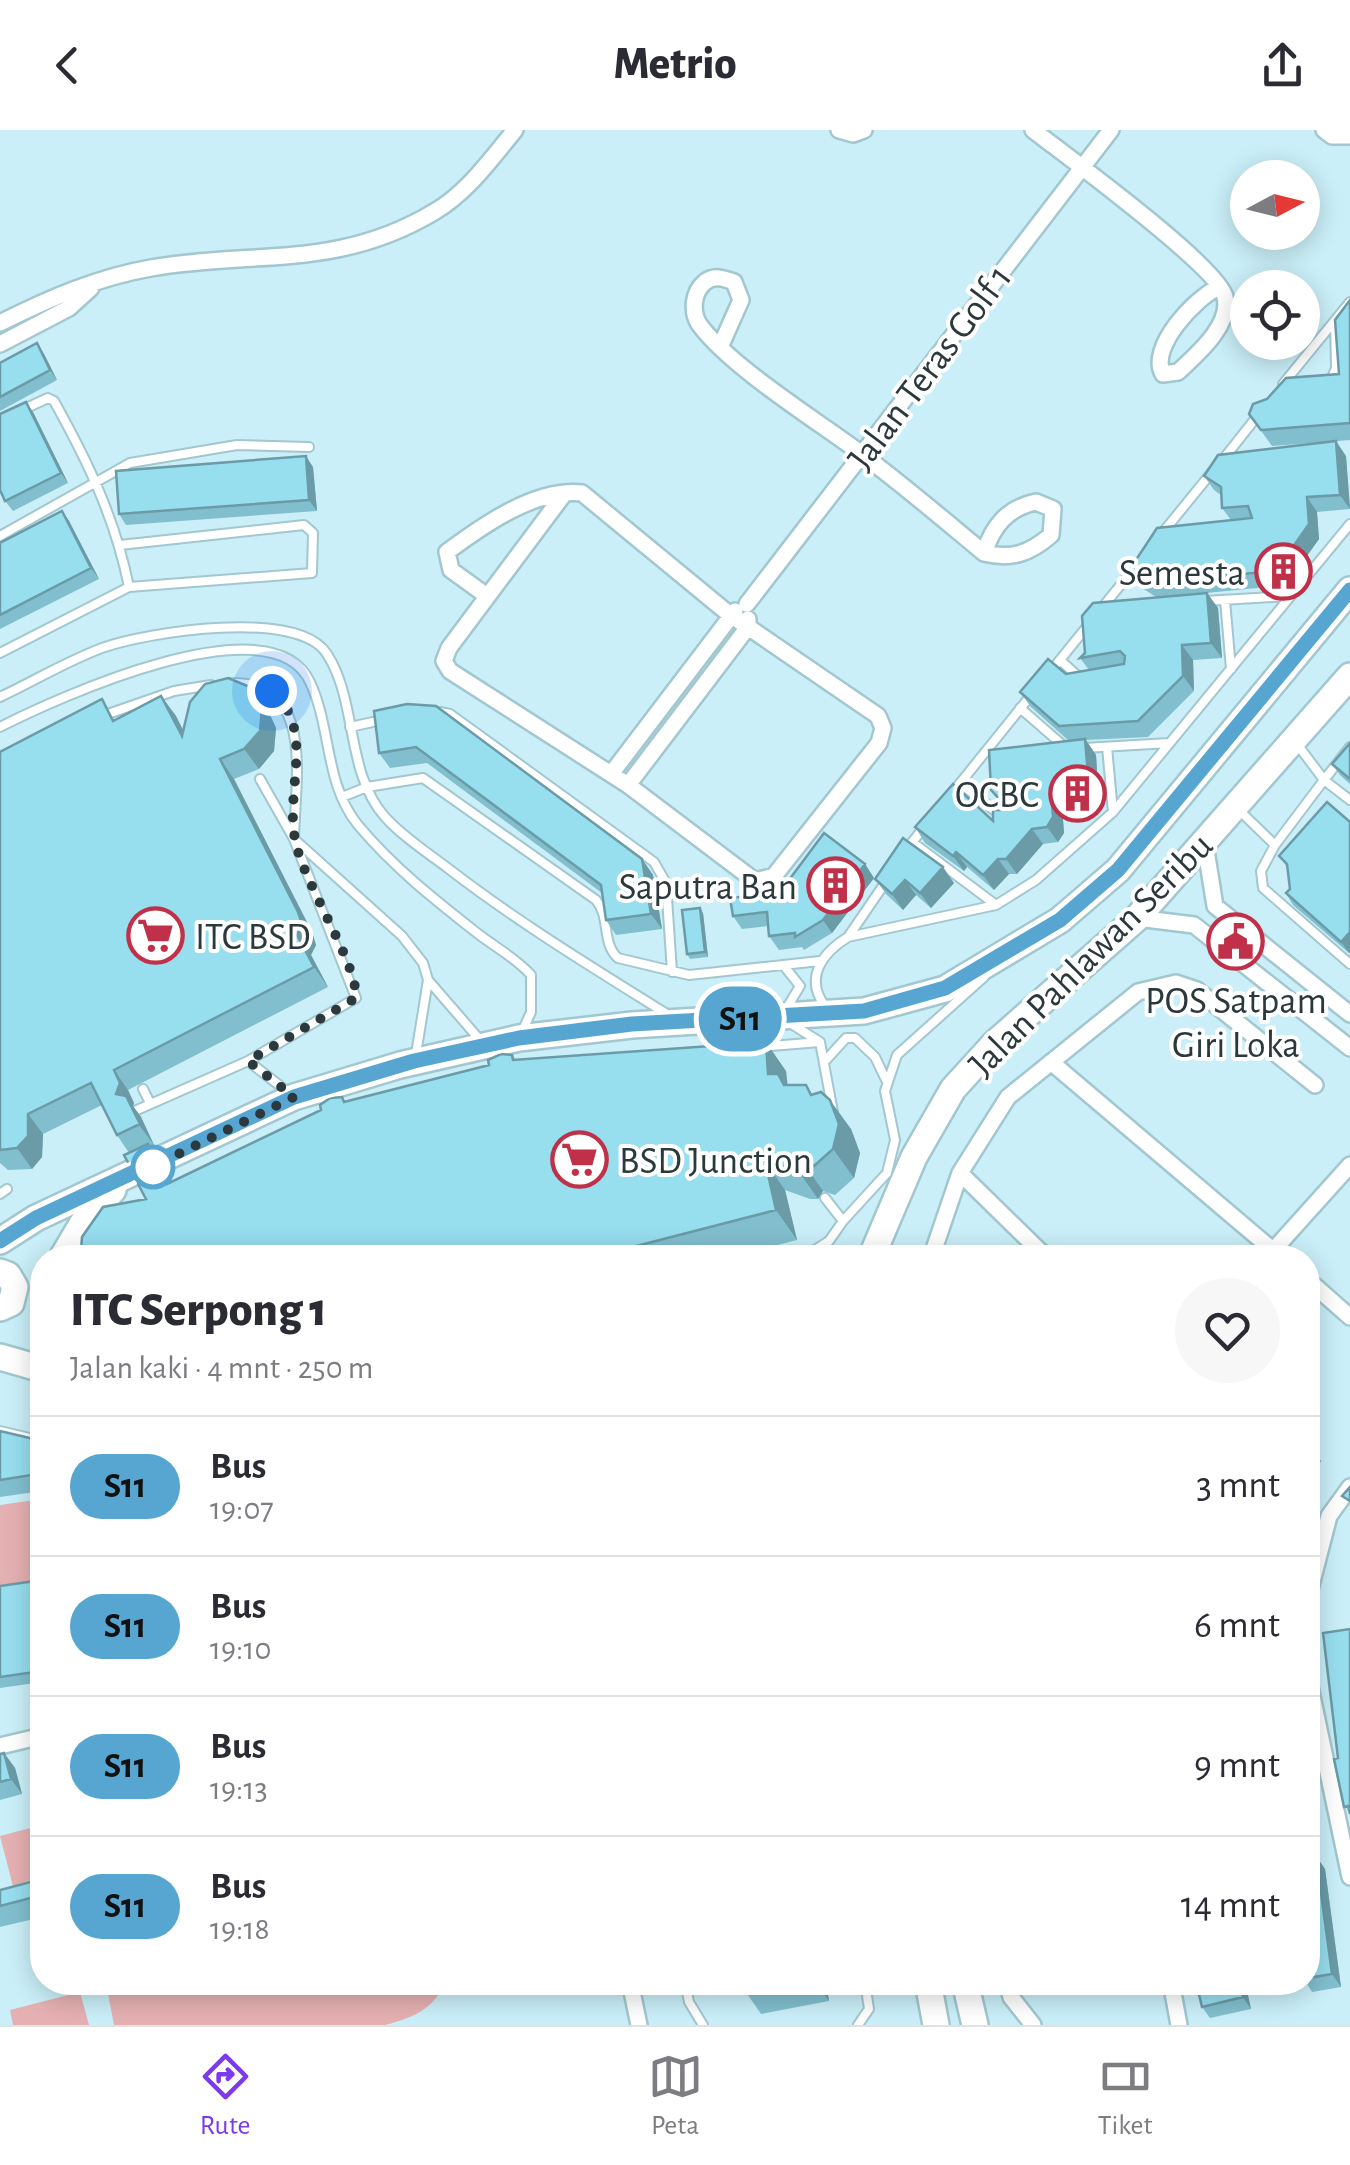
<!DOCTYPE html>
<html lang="id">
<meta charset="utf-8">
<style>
:root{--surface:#fff;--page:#f7f7f7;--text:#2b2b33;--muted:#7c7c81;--line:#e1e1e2;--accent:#7c3aed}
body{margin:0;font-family:"Alegreya Sans",sans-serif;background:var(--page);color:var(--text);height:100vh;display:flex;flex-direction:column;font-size:38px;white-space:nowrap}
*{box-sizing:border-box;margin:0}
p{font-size:32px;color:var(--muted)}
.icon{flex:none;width:55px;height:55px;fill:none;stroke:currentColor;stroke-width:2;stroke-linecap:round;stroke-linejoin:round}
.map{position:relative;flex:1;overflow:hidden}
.drawer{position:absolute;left:30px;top:1115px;width:1290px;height:750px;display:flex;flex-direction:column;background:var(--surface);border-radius:40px;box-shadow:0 5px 25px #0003}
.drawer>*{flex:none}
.badge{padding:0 20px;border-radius:32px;font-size:35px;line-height:65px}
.needle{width:65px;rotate:83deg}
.buttons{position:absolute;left:1230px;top:30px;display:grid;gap:20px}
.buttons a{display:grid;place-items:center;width:90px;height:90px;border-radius:50%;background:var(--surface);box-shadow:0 5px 25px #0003;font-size:50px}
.you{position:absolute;width:50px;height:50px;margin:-25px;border:8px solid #fff;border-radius:50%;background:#1a73e8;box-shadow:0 0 0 15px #1a73e833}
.map>.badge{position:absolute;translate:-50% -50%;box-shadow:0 0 0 5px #fff}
.round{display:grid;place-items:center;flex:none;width:105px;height:105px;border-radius:52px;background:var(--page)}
.overview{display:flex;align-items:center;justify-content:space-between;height:170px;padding:0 40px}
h1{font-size:48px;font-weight:800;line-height:75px}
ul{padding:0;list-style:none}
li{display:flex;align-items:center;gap:30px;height:140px;padding:0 40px;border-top:2px solid var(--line)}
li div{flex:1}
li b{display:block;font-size:38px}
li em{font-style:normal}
li .badge{min-width:110px;font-weight:700;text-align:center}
header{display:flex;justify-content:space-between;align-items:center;height:130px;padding:0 40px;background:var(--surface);font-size:45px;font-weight:800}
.tab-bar{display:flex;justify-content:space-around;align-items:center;height:140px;border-top:2px solid var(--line);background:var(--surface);font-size:28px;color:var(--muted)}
.tab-bar a{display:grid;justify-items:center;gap:5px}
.tab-bar .selected{color:var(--accent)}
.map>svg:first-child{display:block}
.green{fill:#e5b0b1}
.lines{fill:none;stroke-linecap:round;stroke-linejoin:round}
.lane-casing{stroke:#a2c7cf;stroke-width:12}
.street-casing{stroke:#a2c7cf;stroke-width:20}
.primary-casing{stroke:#a2c7cf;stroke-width:30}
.lane{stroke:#fff;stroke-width:8}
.street{stroke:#fff;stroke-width:15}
.primary{stroke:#fff;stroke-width:25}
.wall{fill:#82bfce}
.shaded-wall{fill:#6a9ba7}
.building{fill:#97deef;stroke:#6a9ba7;stroke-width:2.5}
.line-casing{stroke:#fff;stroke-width:22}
.line{stroke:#57a6d2;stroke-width:15}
.walk{stroke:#2b393d;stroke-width:10;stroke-dasharray:0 18}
.stop-dot{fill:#fff;stroke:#57a6d2;stroke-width:5}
.labels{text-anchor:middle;stroke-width:8;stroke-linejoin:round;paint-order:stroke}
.street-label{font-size:38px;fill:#2b393d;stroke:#fff}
.poi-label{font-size:38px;fill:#2b393d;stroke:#fff;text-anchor:end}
</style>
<header><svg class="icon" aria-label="back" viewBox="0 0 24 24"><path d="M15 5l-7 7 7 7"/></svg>Metrio<svg class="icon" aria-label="share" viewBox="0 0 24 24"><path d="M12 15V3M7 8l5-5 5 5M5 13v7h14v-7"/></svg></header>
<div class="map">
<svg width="1350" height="1895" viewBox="0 0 1350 1895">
<rect width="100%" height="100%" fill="#caeff8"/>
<!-- green -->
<path class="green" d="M42 1369V1451L0 1458V1375Z
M42 1695V1753L14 1760 0 1706Z
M106 1853V1852L445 1853C433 1880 412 1888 385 1895H114Z
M80 1862 89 1895H13L10 1880Z"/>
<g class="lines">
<defs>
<path id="lane" d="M1331 250 1336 238 1335 191
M1283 254 1350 172
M22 280 48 268 54 271C88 332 115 388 129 457
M1221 332 1259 284
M1164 401 1212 342
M0 406 130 333 237 315 309 317
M1225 470 1231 539
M1205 471 1290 466
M1101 479 1136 436
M0 523 129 457 312 443 313 403 304 395 120 415
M1060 530 1081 549
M1051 541 1089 494
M230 553C316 550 295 651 294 709L402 806 423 833 428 850 480 910
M0 567C34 551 67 531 102 518 147 502 298 478 327 524 358 572 345 642 385 687 403 707 428 723 449 739 519 793 595 839 670 886
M1020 578 1066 618
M440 582 450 584 654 732 666 753 672 842
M105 585 174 561 211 555
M0 597C55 569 272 469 310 552 332 599 324 653 358 695 393 737 435 770 477 803 495 817 516 828 531 845V882L521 904
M350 597 382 590
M1107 617 1113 682
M1350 617 1324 650 1350 670
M1084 618 1169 613
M960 653 999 684
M953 662 1032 564
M342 667 367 657 423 648 596 770C611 788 601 813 618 828L689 845 820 831
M1240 681 1275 715 1324 650 1297 614
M912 712 996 775
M1275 715 1261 741 1263 758 1350 834
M906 720 925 696
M848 807 885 753
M784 836 800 856 786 879
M825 876C804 848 822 823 848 807L996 775 1036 750 1113 682 1350 394
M790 893 820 912
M760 917 820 912 833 982
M416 924 428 850
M826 930 846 908H855L875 927 886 950
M248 931 288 962
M143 959 150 973
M137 980 248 931 356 868 294 709 260 649
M0 1064 7 1059
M843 1091 887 1043 895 1010 885 961 897 925 984 847
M802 1128 829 1111 843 1091 825 1068
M0 1301 42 1311
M685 1852 689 1872 703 1895
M858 1895 869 1879 865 1852"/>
<path id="street" d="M839 0 853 4 864 0
M1033 0C1065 25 1219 137 1225 167 1232 195 1196 225 1178 242L1163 244C1148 218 1195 168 1219 157
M1324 0 1332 6H1350
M0 193C48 169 98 147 151 138 255 120 337 140 434 82 467 63 491 29 515 0
M0 214 69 178 91 158
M721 215 741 170 734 152C723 148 714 145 705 152 693 162 691 181 699 194 729 236 816 290 859 322 902 354 943 389 984 423 1012 430 1030 423 1051 405L1053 379 1036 372C1007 378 993 396 984 423
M487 466 451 440 447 422C482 396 535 358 582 363L729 484 878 586 883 598 879 613 774 746 755 751 628 655 450 541 444 531 449 518 564 364
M747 474 1111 0
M611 644 735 481
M628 655 748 497V489
M1205 714 1215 776 1350 884
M1137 788 1194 795 1350 918
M1051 932 1282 1128
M960 1043 1047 1128
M1270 1124 1350 1035
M931 1128 960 1043 1008 967 1138 862 1176 853 1197 860 1315 955
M1308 1150 1350 1187
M1308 1467 1329 1386 1350 1357
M1308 1547 1350 1747
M0 1616 42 1606
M630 1852 639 1895
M1007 1852 1011 1867 1033 1895
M1171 1852 1179 1895"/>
<path id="primary" d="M0 1111 36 1088 294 967 400 935 519 908 632 895 864 881 945 859 1060 790 1118 740 1350 460
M62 1128 82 1094 113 1060
M871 1128 914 1027 953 959 995 913 1137 788 1350 546
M0 1142 8 1145 15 1157 11 1173 0 1178
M0 1227 42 1239
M928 1852 936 1895
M965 1852 975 1895"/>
</defs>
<!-- lane casing -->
<use href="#lane" class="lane-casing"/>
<!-- street casing -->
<use href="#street" class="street-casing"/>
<!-- primary casing -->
<use href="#primary" class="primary-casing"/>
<!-- lane -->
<use href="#lane" class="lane"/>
<!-- street -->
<use href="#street" class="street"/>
<!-- primary -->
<use href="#primary" class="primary"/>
</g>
<!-- wall -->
<path class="wall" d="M1350 170V310L1272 316 1249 284 1339 244Z
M44 224 57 250 0 281V233Z
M33 282 68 353 13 381 5 371Z
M1346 326 1350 379 1317 382 1319 409 1286 455 1196 464 1207 463 1218 478 1222 528 1193 530 1194 561 1148 607 1086 610 1096 625 1099 673 1062 676 1064 703 1058 712 1043 714 1017 744H1009L994 760 967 737 964 741 925 713 915 697 993 691 1002 676 991 660 1069 611 1031 577 1020 562 1066 544 1089 540 1080 528 1156 467 1139 456 1128 442 1231 390 1222 378 1221 365 1214 360 1204 346Z
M313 337 317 381 126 395 119 384Z
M62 381 69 391 99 449 0 499V413Z
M161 566 176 586 183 601 257 567 271 587 276 598 274 621 259 639 234 649 312 802 316 815 311 825 328 857 128 960 134 973 133 976 141 987 154 1015 150 1017 172 1052 321 980 342 967 346 972 489 935 512 925 516 930 786 941 787 955 813 965 851 999 860 1023 854 1048 835 1065 823 1061 818 1069H810L785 1060 797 1110 727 1128H84L146 1069 139 1051 132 1040 129 1023 117 1005 102 975 43 1004 42 1027 32 1039 8 1040 0 1033V622L116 589Z
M374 581 642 729 653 745 662 799 616 805 606 790 602 763 427 633 390 638 379 623Z
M1350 613V654L1340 645 1332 634Z
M1350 692 1349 823 1293 775 1286 763 1290 759 1288 738 1279 726Z
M865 734 874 748 832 803 804 820 802 817 779 820 769 806 768 796 742 799 733 786 780 762Z
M875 749 954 753 931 778 916 765 903 780 886 764Z
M703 783 708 827 690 829 687 824Z
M0 1301 42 1322V1361L0 1367Z
M42 1450V1552L0 1558V1456Z
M4 1623 15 1638 22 1664 0 1670V1624Z
M1308 1711 1310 1727 1316 1726 1325 1739 1341 1857 1312 1862 1306 1852H1308Z
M42 1749V1787L0 1797V1760Z
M739 1852H826L829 1871 761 1884Z
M1245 1852 1251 1879 1210 1888 1202 1877Z"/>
<!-- shaded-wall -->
<path class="shaded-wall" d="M37 213 44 224 57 250 50 240Z
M26 272 33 282 68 353 61 343Z
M1336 311 1346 326 1350 379 1340 365Z
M306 326 313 337 317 381 309 370Z
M1307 367 1317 382 1319 409 1286 455 1276 441Z
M62 381 69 391 99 449 91 438Z
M1207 463 1218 478 1222 528 1211 513Z
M1182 515 1193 530 1194 561 1183 546Z
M161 566 176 586 196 626 182 606Z
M257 567 271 587 276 598 274 621 259 639 244 619Z
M1085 609 1096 625 1099 673 1089 658Z
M220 629 234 649 312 802 316 815 311 825 328 857 314 837 297 805Z
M1051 660 1062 676 1064 703 1058 712 1047 697Z
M1032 699 1043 714 1017 744 1006 729Z
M956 722 967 737 964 741 953 726Z
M642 729 653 745 662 799 651 784Z
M998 729 1009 744 994 760 983 745Z
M865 734 874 748 832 803 823 790Z
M943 737 954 753 931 778 920 763Z
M905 750 916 765 903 780 892 764Z
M700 778 703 783 708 827 705 822Z
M1350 802V822L1349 823 1341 812Z
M766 912 786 941 788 958 768 944Z
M114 940 128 960 134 973 133 976 141 987 154 1015 116 964Z
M830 970 851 999 860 1023 854 1048 833 1019Z
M28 984 43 1004 42 1027 32 1039 17 1018Z
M148 1014 169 1044 175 1058 173 1068 152 1038Z
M765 1031 785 1060 797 1110 776 1080Z
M802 1031 823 1061 818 1069 797 1039Z
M34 1309 42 1322V1350L38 1344Z
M1313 1319 1321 1331 1309 1353 1308 1351V1329Z
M4 1623 15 1638 22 1664 11 1649Z
M1316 1726 1325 1739 1341 1857 1332 1844Z
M816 1852H826L829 1871Z
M1239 1852H1245L1251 1879 1243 1867Z"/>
<!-- building -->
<path class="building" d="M1350 170V293L1261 300 1249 284 1253 274 1267 269 1286 248 1339 244 1335 190Z
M37 213 50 240 0 267V233Z
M26 272 61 343 5 371 0 360V284Z
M1336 311 1340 365 1307 367 1309 394 1276 441 1146 453 1128 442 1157 398 1252 388 1248 376 1222 378 1221 357 1204 346 1218 325Z
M306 326 309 370 119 384 116 341Z
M62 381 91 438 0 485V413Z
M1207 463 1211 513 1182 515 1183 546 1138 591 1059 596 1020 562 1048 529 1066 544 1124 534 1125 526 1120 521 1080 528 1085 523 1082 486 1093 473Z
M228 548 250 557 257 567 262 578 260 601 244 619 220 629 298 782 302 794 297 805 314 837 114 940 120 953 116 964 126 966 140 994 117 1005 91 953 28 984V1006L17 1018 0 1020V622L102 569 113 591 161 566 182 606 190 572 205 554Z
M407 574 436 576 642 729 651 784 606 790 601 755 416 617 379 623 374 581Z
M1085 609 1089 658 1051 660 1053 687 1047 697 1032 699 1006 729H998L983 745 956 722 953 726 915 697 953 654 993 691V680H1000L1004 674 991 660 989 620Z
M1350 613V649L1332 634Z
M1327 672 1350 692V802L1341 812 1286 763 1290 759 1287 734 1279 726Z
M824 703 865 734 823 790 795 807V803L769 806 767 782 733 786 730 768 780 762Z
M903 708 943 737 920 763 905 750 892 764 875 749Z
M700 778 705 822 687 824 682 780Z
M766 912 768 944H778L784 955H806L811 965 821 962 830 970 839 994 833 1019 814 1036 802 1031 797 1039H789L765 1031 776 1080 590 1128H84L81 1120 82 1107 103 1077 146 1069 138 1054 142 1044 132 1040 124 1025 148 1014 155 1028 152 1038 161 1041 167 1054 321 980 320 975 330 968 342 967 344 972 489 935 488 930 501 924 512 925 513 930Z
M0 1301 34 1309 38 1344 0 1350Z
M1308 1316 1313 1319 1308 1329Z
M1350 1357V1371L1342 1366Z
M42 1450V1541L0 1547V1456Z
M1350 1499V1684L1348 1676 1344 1677 1334 1629 1338 1628 1323 1503Z
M4 1623 11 1649 0 1652V1624Z
M1316 1726 1332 1844 1308 1848V1728Z
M42 1749V1765L0 1776V1760Z
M1196 1852H1239L1243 1867 1202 1877Z"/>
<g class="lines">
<defs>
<path id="line" d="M0 1111 36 1088 294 967 414 931 519 908 632 894 864 881 945 858 1060 790 1118 740 1350 460"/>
</defs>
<!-- line casing -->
<use href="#line" class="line-casing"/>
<!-- line -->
<use href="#line" class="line"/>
<!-- walk -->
<path class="walk" d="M153 1037 150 1038 294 967 248 931 356 868C357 831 302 751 295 709 285 659 316 599 272 561"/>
</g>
<!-- icons -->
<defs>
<symbol id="building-ring" viewBox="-11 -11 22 22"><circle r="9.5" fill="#fff" stroke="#c03048" stroke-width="1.5"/><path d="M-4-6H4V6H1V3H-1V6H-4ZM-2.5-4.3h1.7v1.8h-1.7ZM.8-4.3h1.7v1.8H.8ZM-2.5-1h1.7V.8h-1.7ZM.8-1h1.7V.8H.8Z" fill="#c03048"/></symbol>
<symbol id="supermarket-ring" viewBox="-11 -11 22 22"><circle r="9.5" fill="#fff" stroke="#c03048" stroke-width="1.5"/><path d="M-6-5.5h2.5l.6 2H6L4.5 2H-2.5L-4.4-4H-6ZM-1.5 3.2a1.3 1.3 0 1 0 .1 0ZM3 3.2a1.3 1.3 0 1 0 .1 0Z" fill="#c03048"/></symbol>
<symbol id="civic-ring" viewBox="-11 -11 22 22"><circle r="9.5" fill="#fff" stroke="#c03048" stroke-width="1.5"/><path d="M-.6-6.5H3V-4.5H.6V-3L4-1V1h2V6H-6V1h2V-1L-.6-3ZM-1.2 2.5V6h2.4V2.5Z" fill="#c03048"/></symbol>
</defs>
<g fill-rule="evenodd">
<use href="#building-ring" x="1252" y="410" width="63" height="63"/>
<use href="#building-ring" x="1046" y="632" width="63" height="63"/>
<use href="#building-ring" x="804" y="724" width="63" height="63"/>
<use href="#supermarket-ring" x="124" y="774" width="63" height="63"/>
<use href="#civic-ring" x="1204" y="780" width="63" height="63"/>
<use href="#supermarket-ring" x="548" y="998" width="63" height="63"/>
</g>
<!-- markers -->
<circle class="stop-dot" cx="153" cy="1037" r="20"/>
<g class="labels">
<!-- street labels -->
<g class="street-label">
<text transform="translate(929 237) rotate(-53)" y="13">Jalan Teras Golf 1</text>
<text transform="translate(1090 824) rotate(-45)" y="13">Jalan Pahlawan Seribu</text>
</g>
<!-- poi labels -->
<g class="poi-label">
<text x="1245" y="455">Semesta</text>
<text x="1039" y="677">OCBC</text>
<text x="797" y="769">Saputra Ban</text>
<text x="195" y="819" text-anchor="start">ITC BSD</text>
<text x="1236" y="883" text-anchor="middle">POS Satpam<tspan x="1236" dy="44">Giri Loka</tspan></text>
<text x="619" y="1043" text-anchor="start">BSD Junction</text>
</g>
</g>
</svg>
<div class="buttons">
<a><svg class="needle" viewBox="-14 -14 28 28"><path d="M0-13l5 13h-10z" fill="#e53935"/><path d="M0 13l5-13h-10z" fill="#7c7c81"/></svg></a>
<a><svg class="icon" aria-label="locate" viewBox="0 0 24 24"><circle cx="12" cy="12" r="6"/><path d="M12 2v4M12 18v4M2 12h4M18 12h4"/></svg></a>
</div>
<div class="you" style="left:272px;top:561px"></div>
<b class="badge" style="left:740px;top:889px;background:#57a6d2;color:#111">S11</b>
<section class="drawer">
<div class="overview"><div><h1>ITC Serpong 1</h1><p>Jalan kaki · 4 mnt · 250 m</p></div><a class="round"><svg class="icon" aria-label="heart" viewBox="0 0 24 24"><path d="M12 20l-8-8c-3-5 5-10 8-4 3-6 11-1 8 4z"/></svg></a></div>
<ul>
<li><span class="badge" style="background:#57a6d2;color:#111">S11</span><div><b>Bus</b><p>19:07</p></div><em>3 mnt</em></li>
<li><span class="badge" style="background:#57a6d2;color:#111">S11</span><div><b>Bus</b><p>19:10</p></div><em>6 mnt</em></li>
<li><span class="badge" style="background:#57a6d2;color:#111">S11</span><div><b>Bus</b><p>19:13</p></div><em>9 mnt</em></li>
<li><span class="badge" style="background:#57a6d2;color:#111">S11</span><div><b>Bus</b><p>19:18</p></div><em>14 mnt</em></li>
</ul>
</section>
</div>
<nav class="tab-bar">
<a class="selected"><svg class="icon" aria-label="directions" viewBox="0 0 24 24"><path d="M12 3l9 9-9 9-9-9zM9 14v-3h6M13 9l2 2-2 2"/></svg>Rute</a>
<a><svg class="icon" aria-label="map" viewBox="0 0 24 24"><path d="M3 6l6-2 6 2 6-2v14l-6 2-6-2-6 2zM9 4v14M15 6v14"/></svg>Peta</a>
<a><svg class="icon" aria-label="tickets" viewBox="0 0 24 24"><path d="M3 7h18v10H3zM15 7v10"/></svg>Tiket</a>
</nav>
